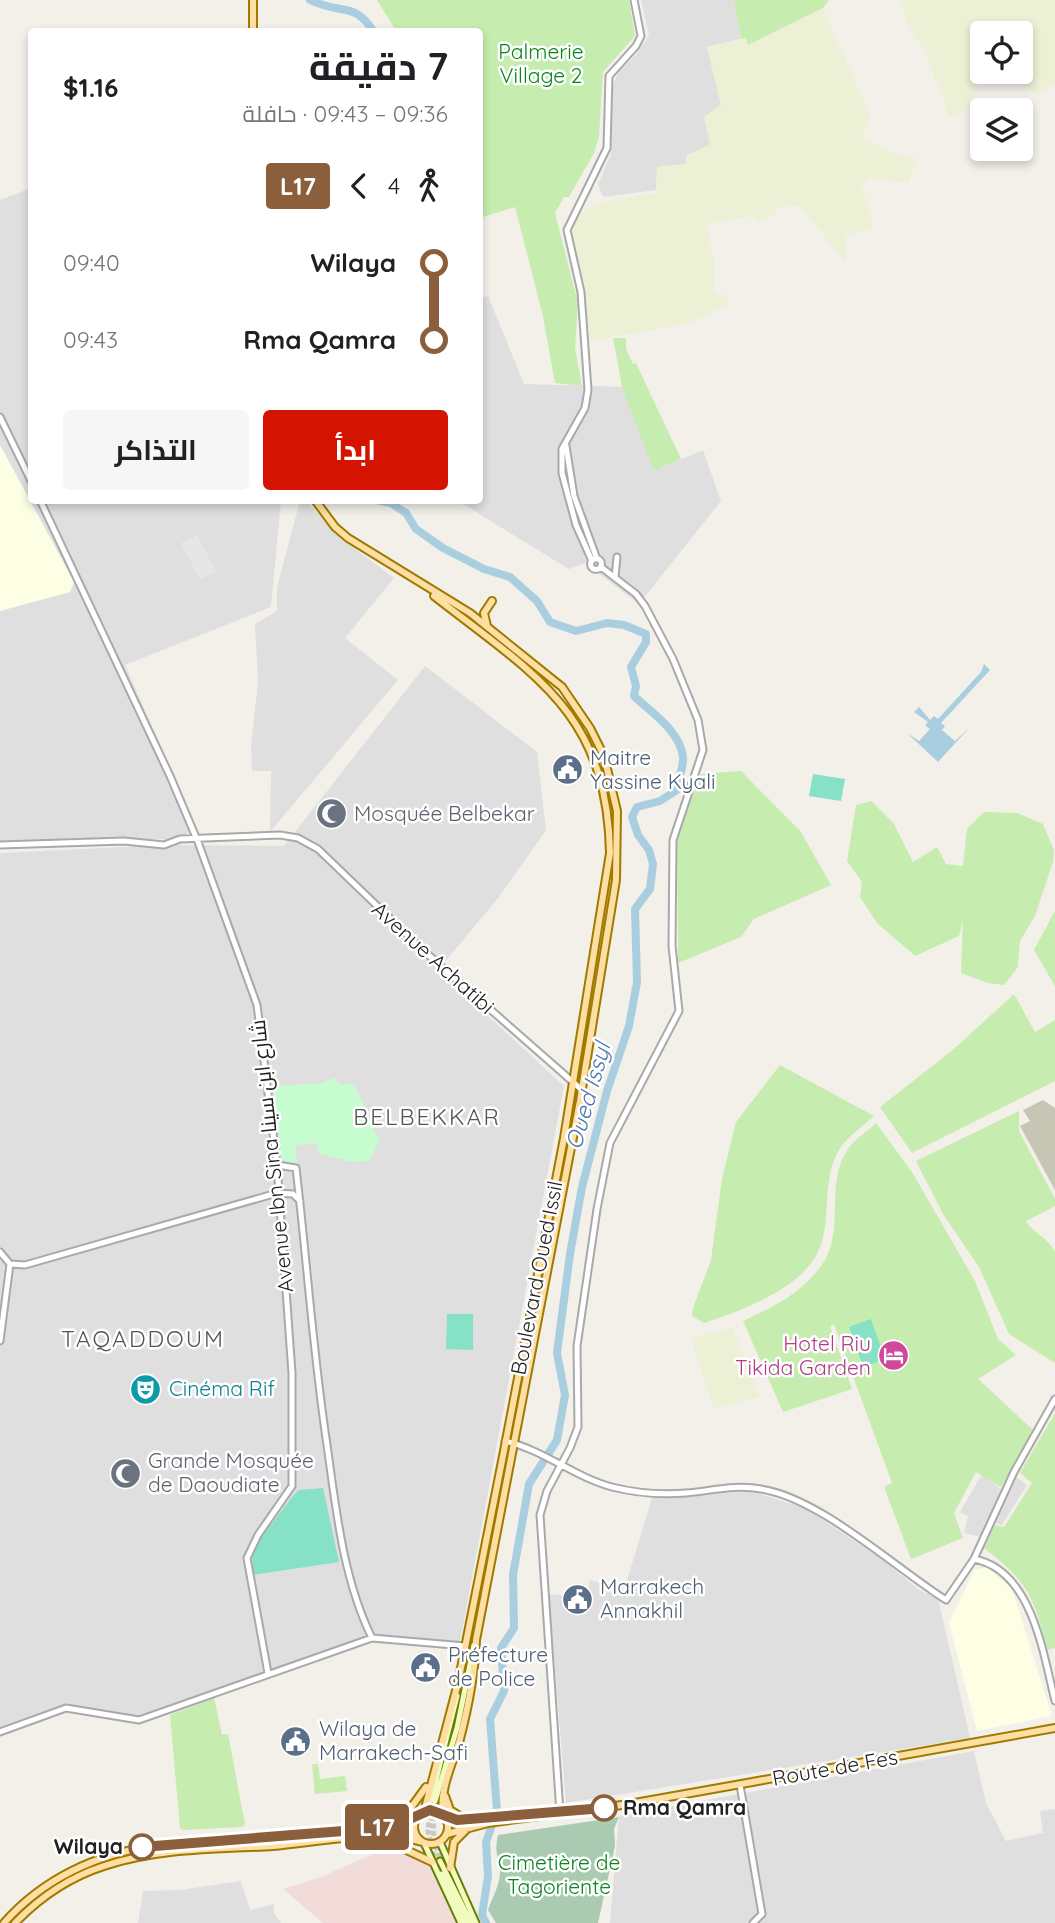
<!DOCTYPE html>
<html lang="ar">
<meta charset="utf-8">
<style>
:root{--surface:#fff;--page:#f6f6f6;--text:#202124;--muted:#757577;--accent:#d41300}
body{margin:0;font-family:Quicksand,Cairo,sans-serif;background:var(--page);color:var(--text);direction:rtl;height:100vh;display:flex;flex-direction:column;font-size:26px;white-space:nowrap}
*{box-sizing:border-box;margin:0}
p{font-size:23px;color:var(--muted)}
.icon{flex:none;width:38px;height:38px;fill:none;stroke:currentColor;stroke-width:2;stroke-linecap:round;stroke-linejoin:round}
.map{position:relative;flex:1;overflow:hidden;direction:ltr}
.sheet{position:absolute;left:28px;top:28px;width:455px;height:476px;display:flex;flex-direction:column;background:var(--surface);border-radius:7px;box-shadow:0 4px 10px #0003;direction:rtl}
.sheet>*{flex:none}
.badge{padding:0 14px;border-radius:5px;font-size:24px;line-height:46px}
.tools{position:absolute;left:970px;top:21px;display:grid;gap:14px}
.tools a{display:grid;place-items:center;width:63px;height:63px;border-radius:7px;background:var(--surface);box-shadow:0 4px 10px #0003;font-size:35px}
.map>.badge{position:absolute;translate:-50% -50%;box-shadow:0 0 0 4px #fff}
.legs{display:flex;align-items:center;gap:10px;height:77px;padding:0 35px;font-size:23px}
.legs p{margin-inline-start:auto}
.summary{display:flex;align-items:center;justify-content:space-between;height:119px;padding:0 35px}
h1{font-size:38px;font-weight:700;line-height:52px}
.primary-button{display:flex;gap:14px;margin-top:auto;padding:14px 35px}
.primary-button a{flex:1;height:80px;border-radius:7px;background:var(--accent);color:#fff;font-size:28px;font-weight:700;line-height:80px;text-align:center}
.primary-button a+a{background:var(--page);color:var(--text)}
ul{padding:0 35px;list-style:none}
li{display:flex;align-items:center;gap:24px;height:77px;font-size:26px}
li i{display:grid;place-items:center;width:10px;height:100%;margin:0 9px;background:currentColor}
li i::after{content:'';width:18px;height:18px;margin:-9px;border:5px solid;border-radius:50%;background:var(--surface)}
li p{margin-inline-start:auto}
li:first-child i{background:linear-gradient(#0000 50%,currentColor 0)}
li:last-child i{background:linear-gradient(currentColor 50%,#0000 0)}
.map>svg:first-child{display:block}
.residential{fill:#e0dfdf}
.commercial{fill:#f2dcd9}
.education{fill:#fdffe5}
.construction{fill:#c5c7b4}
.farmland{fill:#ecf0d5}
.grass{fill:#c7ecaf}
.cemetery{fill:#aacbb2}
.park{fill:#c7fbd0}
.pitch{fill:#87e1c6}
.parking{fill:#e6e6e6}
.water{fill:#a9cee0}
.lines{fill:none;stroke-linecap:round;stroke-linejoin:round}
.river{stroke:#a9cee0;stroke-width:8}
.secondary-tunnel{stroke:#c8c7c1;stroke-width:5;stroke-dasharray:5 2.5;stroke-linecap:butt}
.tertiary-casing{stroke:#a9a9a9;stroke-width:9}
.secondary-casing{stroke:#667e04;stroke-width:9}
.primary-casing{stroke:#a07a00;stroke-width:10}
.tertiary{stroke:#fff;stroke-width:5}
.secondary{stroke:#f2fbbe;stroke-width:5}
.primary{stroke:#fddea3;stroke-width:6}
.line-1-casing{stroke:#fff;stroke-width:16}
.line-1{stroke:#8b5e3c;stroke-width:10}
.stop-1-dot{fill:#fff;stroke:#8b5e3c;stroke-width:3.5}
.labels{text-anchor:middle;stroke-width:5;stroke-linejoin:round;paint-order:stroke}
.park-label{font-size:21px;fill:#0b8520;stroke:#fff}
.service-label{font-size:21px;fill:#4e5e75;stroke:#fff;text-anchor:start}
.worship-label{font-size:21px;fill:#5b616d;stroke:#fff;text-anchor:start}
.street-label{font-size:21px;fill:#222;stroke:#fff}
.hotel-label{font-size:21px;fill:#b23c85;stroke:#fff;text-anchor:end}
.culture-label{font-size:21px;fill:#0d838f;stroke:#fff;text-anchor:start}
.stop-label{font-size:21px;font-weight:bold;fill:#222;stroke:#fff;text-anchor:start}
.water-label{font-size:23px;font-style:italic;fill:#4c76b4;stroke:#fff}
.neighbourhood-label{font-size:23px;letter-spacing:2px;fill:#555;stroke:#fff}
</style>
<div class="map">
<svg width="1055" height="1923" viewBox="0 0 1055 1923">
<rect width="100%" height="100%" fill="#f2f0e9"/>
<!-- residential -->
<path class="residential" d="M641 0H734L741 39 707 47 721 105 710 145 687 155 686 164 657 167 656 190 603 197 598 184 611 154 613 85 618 73 636 55 649 35Z
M31 188 32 500 281 501 271 607 125 665 176 781 174 795 196 827 180 839 0 841V200Z
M488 296 524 384 625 387 654 471 703 450 721 501 639 604 594 570 590 561 569 569 458 501 480 500V298Z
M300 501H307L334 533 394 578 345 638 398 680 270 832 271 771H252L251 746 258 681 255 624 277 611V587Z
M425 666 537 752 546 830 499 897 438 970 564 1086 459 1647 367 1637 135 1721 69 1705 0 1732V853L164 845 284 846Z
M982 1474 1001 1489 981 1537 964 1533 968 1516 960 1512Z
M1016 1477 1027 1485 1002 1525 993 1522Z
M750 1491 805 1508 883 1560 919 1590 938 1598 970 1738 566 1803 549 1594 587 1597 590 1580 624 1590 653 1495 689 1497Z
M974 1751 986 1803 1006 1841 1043 1833 1040 1811 1055 1809V1923H610L619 1816Z
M241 1881 250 1910 274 1904V1913L281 1923H138L143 1891 180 1890Z"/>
<!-- commercial -->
<path class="commercial" d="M393 1845 428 1863 456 1923H323L283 1889 321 1877Z"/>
<!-- education -->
<path class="education" d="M0 445 74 582 70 592 0 611Z
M987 1567 1012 1589 1052 1716 977 1731 949 1623 974 1570Z"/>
<!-- construction -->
<path class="construction" d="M1043 1100 1055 1108V1190L1020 1126 1030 1121 1023 1110Z"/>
<!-- farmland -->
<path class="farmland" d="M900 0H1055V84L1035 95 1030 89 996 72H1020V33H982V72H984L975 90 977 103 950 117 926 54 908 24Z
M823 8 870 115 862 138 893 153 917 159 908 183 871 178 862 185 873 227 846 236V262L799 206 778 207 773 216 756 222 753 216 707 224 713 255V291L717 295H727L730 304 690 323 589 341 570 239 576 214 606 201 656 193 657 167 685 164 687 155 710 145 704 117 721 105 707 47 746 38 749 45Z
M732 1327 759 1397 714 1408 691 1339Z"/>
<!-- grass -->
<path class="grass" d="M377 0H629L635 36 603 72 599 136 594 153 569 197H564L555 213 578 303 575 348 582 386 555 383 542 312 515 207 480 218V32L396 31Z
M734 0H829L823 8 748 45 746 38 741 39Z
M613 338H626V349L633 364 636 363 681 459 654 471 622 387Z
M741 771 801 832 831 885 754 919 741 937 678 963 677 836 701 774Z
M871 801 894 824 913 862 937 847 946 864 963 866 967 829 984 812 1017 813 1043 824 1054 850 1053 862 1035 916 1020 941 1018 967 1004 985 988 983 961 973 963 920 959 936 915 956 877 923 860 897 862 882 847 861 856 805Z
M1055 911V986L1034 950Z
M1014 994 1035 1032 1055 1020V1081L912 1153 880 1107 954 1049Z
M780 1065 874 1116C863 1126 847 1137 839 1150 819 1183 835 1227 814 1259 794 1291 738 1312 704 1323L692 1316 693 1308 711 1260 722 1179 736 1122Z
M1019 1111V1131L1055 1199V1206L1026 1221C1036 1237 1044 1233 1055 1252V1363L1009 1334 979 1267 943 1214 916 1161Z
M876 1123 912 1172 975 1281 998 1339 1016 1355 978 1379 1033 1430 1001 1487 976 1472 954 1513 963 1538 911 1559 884 1487 892 1483 834 1324 830 1326 852 1389 783 1412 743 1321C774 1307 806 1291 825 1260 844 1228 825 1181 848 1149 855 1139 868 1131 876 1123Z
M1055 1413V1648L1048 1650C1032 1595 1030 1584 984 1548L994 1525 1004 1527 1032 1483 1020 1473Z
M214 1698 222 1735 228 1734 245 1824 242 1827 183 1830 180 1828 170 1715Z
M312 1764H318L320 1779 345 1776 347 1791 315 1794Z"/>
<!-- cemetery -->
<path class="cemetery" d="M619 1817 614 1829 615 1846 598 1923H496L488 1910C492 1898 501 1883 500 1870 498 1853 494 1854 498 1835Z"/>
<!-- park -->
<path class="park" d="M335 1078 341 1085 351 1083 355 1086C358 1095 364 1102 367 1111 370 1121 371 1129 380 1140L369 1161 352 1162 319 1154 317 1143 297 1145 295 1149 297 1164 282 1160 273 1086 322 1083Z"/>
<!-- pitch -->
<path class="pitch" d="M813 774 845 779 841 801 809 796Z
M447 1314H473V1350L446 1349Z
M871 1319 885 1359 863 1367 849 1327Z
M323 1488 339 1562 253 1575 252 1550 292 1497 299 1490Z"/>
<!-- parking -->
<path class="parking" d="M197 535 216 571 200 580 181 543Z"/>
<!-- water -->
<path class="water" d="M984 664 990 670 941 723 945 726 942 730 955 741 970 727 938 762 907 733 919 741 930 729 925 725 928 722 914 712 919 707 930 720 934 716 938 719 981 672Z"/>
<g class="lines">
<!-- river -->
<path class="river" d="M310 0C343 16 353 0 374 32
M376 500 391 503 406 513 416 529 443 548 484 569 510 577 537 601 550 622 576 631 607 623 624 625 646 634V642L631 667 636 686 634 696C652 713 680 731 683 757 684 766 678 780 677 790L660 801 637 807 632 817 638 835 649 850 653 864 650 889 635 909 637 982 629 1026 607 1091 582 1187 570 1254 557 1353 565 1395 557 1440 529 1484 513 1575 514 1628 501 1648 504 1691 490 1719 497 1811 486 1842 488 1876 482 1915 486 1923"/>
<!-- secondary-tunnel -->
<path class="secondary-tunnel" d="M431 1800 428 1831 435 1862
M435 1801 433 1831 440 1861"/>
<defs>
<path id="tertiary" d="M0 417 32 483
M566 446 574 496 597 559
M40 500 170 776 198 842 257 1005 277 1165 292 1373V1486L258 1535 247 1558 268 1673
M590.5 564a5.5 5.5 0 1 1 11 0a5.5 5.5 0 1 1-11 0Z
M592 561 576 525 562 473V449L585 408 588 390 581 292 567 230 607 148 609 76 636 46 641 36 634 0
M615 577 617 557
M0 845 124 841 164 845 180 839 280 835 298 838 318 849 425 952 582 1090
M277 1165 296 1168C307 1261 313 1353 327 1445 336 1509 343 1579 372 1638
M0 1252 10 1264
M10 1264 25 1265 277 1193 293 1194 300 1201
M0 1341 10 1264
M505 1441C544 1450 574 1477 612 1487 636 1493 662 1495 686 1493 711 1491 736 1484 761 1489 820 1498 894 1567 946 1600L974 1559 1014 1472 1055 1399
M974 1559C1032 1570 1043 1653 1055 1701
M0 1732 66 1708 139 1720 372 1638 465 1646
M740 1785 762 1914 753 1923
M560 1813 540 1515 547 1491 570 1448 578 1427 577 1346 597 1209 610 1143 679 1011 672 946 673 840 703 750 698 720 673 659 645 606 636 594 601 567"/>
<path id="secondary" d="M431 1800 457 1696
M435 1801 457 1728 474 1645
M440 1842 476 1923
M424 1843 461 1923
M440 1861 471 1923
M441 1874 466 1923"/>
<path id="primary" d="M253 0V32
M315 500 335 527 348 538 470 613 562 687 590 728 604 756 617 811 616 880 580 1101 476 1640C475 1673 468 1708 460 1739 453 1763 439 1790 443 1815
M487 626 484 613 492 601
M445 1796 450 1810 463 1818
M414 1827a17 17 0 1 1 34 0a17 17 0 1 1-34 0Z
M424 1812 458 1683 503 1456 564 1138 610 853C607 712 535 675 434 596
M446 1818 457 1820 520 1815
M393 1821 410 1809 426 1787
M447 1834 488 1823 629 1804 1055 1728
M383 1839 432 1862
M450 1868 454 1842 468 1828
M4 1923C43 1879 96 1854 154 1846L356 1830 403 1822 419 1815
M15 1923C40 1897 70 1877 104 1866 157 1848 218 1849 273 1846 318 1842 379 1829 422 1842"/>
</defs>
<!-- tertiary casing -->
<use href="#tertiary" class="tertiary-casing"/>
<!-- secondary casing -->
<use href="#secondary" class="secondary-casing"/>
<!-- primary casing -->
<use href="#primary" class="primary-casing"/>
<!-- tertiary -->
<use href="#tertiary" class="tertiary"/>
<!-- secondary -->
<use href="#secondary" class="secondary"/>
<!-- primary -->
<use href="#primary" class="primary"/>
</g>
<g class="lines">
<defs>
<path id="line-1" d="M142 1847 356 1830 403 1822 430 1810 457 1820 604 1808"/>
</defs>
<!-- line-1 casing -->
<use href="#line-1" class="line-1-casing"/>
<!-- line-1 -->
<use href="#line-1" class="line-1"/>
</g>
<!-- icons -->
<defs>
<symbol id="civic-disc" viewBox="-11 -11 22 22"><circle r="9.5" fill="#5c6f8a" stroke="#fff"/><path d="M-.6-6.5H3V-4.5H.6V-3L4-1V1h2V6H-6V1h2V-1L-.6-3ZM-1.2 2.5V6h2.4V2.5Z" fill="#fff"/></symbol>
<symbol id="mosque-disc" viewBox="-11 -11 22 22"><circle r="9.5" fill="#6b7280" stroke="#fff"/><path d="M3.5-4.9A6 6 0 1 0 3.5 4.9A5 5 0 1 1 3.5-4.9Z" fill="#fff"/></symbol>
<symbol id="hotel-disc" viewBox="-11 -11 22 22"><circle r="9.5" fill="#d1479c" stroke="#fff"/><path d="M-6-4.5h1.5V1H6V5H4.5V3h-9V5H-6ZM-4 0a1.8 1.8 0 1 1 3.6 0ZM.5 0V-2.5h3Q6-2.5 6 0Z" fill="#fff"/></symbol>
<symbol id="theatre-disc" viewBox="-11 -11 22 22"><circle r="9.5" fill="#0f9aa8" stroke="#fff"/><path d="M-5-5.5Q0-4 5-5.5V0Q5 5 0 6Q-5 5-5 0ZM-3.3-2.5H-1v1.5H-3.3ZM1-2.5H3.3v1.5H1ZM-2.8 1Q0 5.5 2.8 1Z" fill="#fff"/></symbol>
</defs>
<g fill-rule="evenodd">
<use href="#civic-disc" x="550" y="752" width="35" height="35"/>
<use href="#mosque-disc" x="314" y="796" width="35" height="35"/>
<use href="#hotel-disc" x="876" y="1338" width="35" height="35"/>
<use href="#theatre-disc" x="128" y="1372" width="35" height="35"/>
<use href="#mosque-disc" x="108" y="1456" width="35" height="35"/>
<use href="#civic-disc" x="560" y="1582" width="35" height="35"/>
<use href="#civic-disc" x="408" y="1650" width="35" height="35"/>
<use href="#civic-disc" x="278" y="1724" width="35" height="35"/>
</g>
<!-- markers -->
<g class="stop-1-dot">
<circle cx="604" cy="1808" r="12"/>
<circle cx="142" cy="1847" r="12"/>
</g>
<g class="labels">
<!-- park labels -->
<g class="park-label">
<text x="541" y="59">Palmerie<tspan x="541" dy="24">Village 2</tspan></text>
<text x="559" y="1870">Cimetière de<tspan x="559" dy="24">Tagoriente</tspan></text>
</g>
<!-- service labels -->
<g class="service-label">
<text x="590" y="765">Maitre<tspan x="590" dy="24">Yassine Kyali</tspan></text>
<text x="600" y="1594">Marrakech<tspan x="600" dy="24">Annakhil</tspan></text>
<text x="448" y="1662">Préfecture<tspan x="448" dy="24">de Police</tspan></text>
<text x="319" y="1736">Wilaya de<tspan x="319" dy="24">Marrakech-Safi</tspan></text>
</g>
<!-- worship labels -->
<g class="worship-label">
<text x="354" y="821">Mosquée Belbekar</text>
<text x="148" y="1468">Grande Mosquée<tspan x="148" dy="24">de Daoudiate</tspan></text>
</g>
<!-- street labels -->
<g class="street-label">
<text transform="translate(433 958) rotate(42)" y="7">Avenue Achatibi</text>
<text transform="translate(272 1156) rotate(-96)" y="7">Avenue Ibn Sina شارع ابن سينا</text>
<text transform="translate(537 1278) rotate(-79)" y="7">Boulevard Oued Issil</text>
<text transform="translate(835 1768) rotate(-10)" y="7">Route de Fes</text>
</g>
<!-- hotel labels -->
<g class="hotel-label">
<text x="871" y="1351">Hotel Riu<tspan x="871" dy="24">Tikida Garden</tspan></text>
</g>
<!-- culture labels -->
<g class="culture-label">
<text x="169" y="1396">Cinéma Rif</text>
</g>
<!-- stop labels -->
<g class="stop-label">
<text x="623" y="1815">Rma Qamra</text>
<text x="123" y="1854" text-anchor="end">Wilaya</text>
</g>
<!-- water labels -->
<g class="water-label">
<text transform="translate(588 1096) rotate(-74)" y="8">Oued Issyl</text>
</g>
<!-- neighbourhood labels -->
<g class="neighbourhood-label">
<text x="427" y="1125">BELBEKKAR</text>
<text x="143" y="1347">TAQADDOUM</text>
</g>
</g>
</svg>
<div class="tools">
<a><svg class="icon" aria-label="locate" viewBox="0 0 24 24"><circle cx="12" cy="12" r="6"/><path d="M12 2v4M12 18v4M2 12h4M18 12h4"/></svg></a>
<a><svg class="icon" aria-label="layers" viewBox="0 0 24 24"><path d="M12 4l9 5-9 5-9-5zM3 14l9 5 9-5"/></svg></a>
</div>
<b class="badge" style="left:377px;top:1827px;background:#8b5e3c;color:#fff">L17</b>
<section class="sheet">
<div class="summary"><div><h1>7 دقيقة</h1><p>09:36 – 09:43 · حافلة</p></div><b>$1.16</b></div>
<div class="legs"><svg class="icon" aria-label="walk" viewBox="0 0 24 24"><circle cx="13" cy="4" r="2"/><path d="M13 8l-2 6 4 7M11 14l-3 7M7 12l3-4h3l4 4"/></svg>4<svg class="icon" aria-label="back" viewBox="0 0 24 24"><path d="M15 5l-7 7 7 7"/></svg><b class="badge" style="background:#8b5e3c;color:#fff">L17</b></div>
<ul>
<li><i style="color:#8b5e3c"></i><b>Wilaya</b><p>09:40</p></li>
<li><i style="color:#8b5e3c"></i><b>Rma Qamra</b><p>09:43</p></li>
</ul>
<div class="primary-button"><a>ابدأ</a><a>التذاكر</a></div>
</section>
</div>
